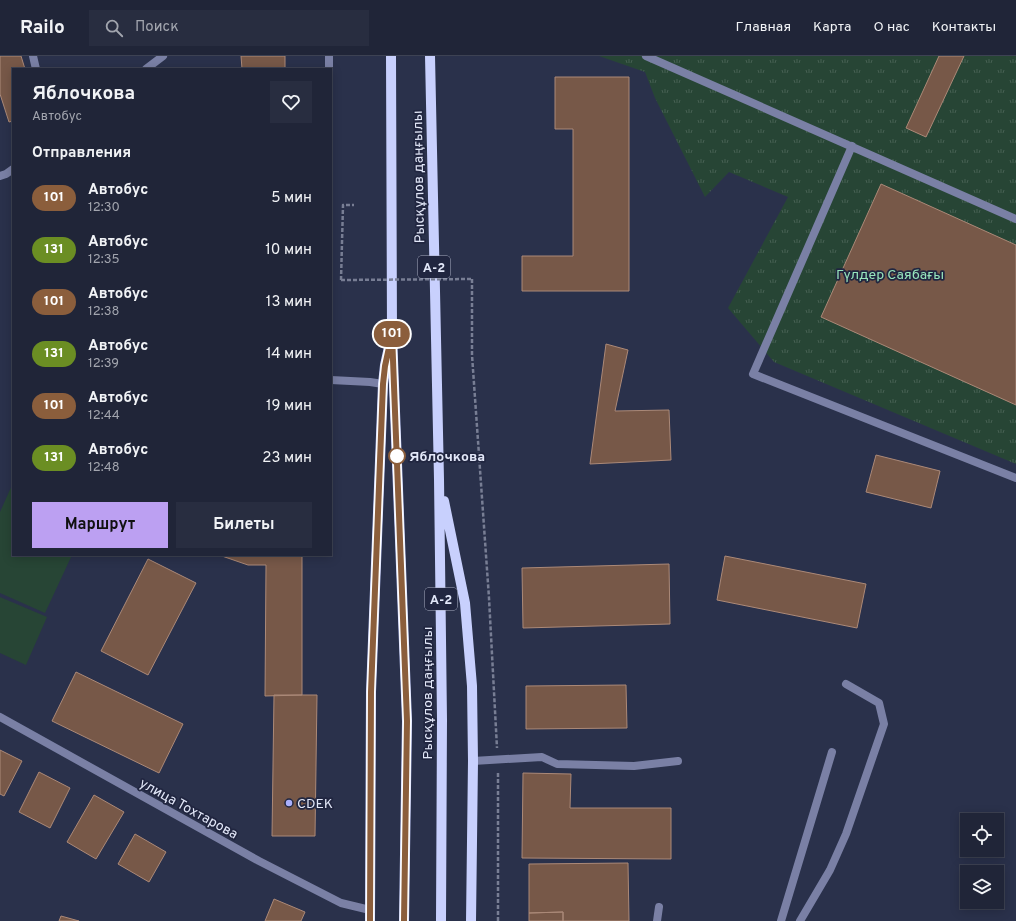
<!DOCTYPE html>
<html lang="ru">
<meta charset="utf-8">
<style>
:root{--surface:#202538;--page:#282d40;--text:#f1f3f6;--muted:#a2a5ae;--line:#3d4253;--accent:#bca0f2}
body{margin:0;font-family:Overpass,sans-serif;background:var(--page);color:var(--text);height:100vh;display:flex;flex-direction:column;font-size:15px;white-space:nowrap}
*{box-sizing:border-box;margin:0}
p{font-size:13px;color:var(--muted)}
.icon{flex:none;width:22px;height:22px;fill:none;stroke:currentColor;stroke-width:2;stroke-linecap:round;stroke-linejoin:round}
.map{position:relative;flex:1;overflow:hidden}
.sheet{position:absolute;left:12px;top:12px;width:320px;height:488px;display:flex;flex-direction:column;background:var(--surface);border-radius:0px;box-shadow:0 2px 10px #0003,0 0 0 1px var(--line)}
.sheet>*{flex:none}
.badge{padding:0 8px;border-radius:13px;font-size:14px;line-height:26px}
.buttons{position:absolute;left:960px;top:757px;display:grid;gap:8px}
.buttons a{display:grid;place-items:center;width:44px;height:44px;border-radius:0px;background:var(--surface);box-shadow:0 2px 10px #0003,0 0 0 1px var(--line);font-size:20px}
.map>.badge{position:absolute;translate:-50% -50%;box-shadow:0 0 0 2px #fff}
h2{padding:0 20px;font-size:15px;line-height:36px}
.round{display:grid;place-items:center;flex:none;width:42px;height:42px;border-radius:0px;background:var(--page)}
.overview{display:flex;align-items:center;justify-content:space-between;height:68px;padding:0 20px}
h1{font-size:19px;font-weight:700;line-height:30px}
.action{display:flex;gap:8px;margin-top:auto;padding:8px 20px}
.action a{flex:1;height:46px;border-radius:0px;background:var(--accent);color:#111;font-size:16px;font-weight:700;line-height:46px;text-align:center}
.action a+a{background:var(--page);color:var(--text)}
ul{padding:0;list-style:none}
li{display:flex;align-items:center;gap:12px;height:52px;padding:0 20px}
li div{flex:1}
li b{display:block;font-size:15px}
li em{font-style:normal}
li .badge{min-width:44px;font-weight:700;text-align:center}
header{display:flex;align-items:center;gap:24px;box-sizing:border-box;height:56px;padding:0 20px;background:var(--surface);border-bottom:1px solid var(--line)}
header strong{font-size:19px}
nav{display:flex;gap:22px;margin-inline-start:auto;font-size:14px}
.search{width:280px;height:36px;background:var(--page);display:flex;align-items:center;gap:10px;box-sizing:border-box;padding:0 14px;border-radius:0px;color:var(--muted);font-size:15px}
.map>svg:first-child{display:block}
.park{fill:url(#park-tufts)}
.pitch{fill:#274535}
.building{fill:#775848;stroke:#ab8978}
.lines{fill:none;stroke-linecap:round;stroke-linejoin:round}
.path{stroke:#787e94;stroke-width:2.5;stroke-dasharray:4 2;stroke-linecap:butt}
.service{stroke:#7a80a5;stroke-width:8}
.minor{stroke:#7a80a5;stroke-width:8}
.primary{stroke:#c8d0fd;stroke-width:10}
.path-bridge{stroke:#787e94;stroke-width:2.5;stroke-dasharray:4 2;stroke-linecap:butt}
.line-casing{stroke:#fff;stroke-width:9}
.line{stroke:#8b5e3c;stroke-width:6}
.stop-dot{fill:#fff;stroke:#8b5e3c;stroke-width:2}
.poi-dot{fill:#a9b0fc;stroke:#212640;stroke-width:1.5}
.labels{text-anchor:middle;stroke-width:3.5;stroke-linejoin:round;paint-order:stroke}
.shield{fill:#212640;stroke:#a8adc1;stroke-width:1}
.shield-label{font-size:13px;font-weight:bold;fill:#e2e7f8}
.street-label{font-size:14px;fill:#e2e7f8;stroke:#212640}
.park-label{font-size:14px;fill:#97e4bb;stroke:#212640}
.stop-label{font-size:14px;font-weight:bold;fill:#e2e7f8;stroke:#212640;text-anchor:start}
.poi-label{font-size:14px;fill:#e2e7f8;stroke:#212640;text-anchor:start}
</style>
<header>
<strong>Railo</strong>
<div class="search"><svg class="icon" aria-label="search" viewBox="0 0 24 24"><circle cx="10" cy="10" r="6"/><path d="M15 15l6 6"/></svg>Поиск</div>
<nav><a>Главная</a><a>Карта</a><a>О нас</a><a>Контакты</a></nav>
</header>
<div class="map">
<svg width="1016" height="865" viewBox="0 0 1016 865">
<defs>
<pattern id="park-tufts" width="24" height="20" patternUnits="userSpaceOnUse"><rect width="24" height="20" fill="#274535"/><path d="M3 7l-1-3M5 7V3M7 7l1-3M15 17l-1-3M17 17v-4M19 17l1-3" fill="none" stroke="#466053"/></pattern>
</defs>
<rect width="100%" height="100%" fill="#2a314b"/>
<!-- park -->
<path class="park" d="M599 0H1016V408L774 306 728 252 788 141 729 116 705 141 655 42 645 16Z"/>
<!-- pitch -->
<path class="pitch" d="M13 427V499H72L45 557 0 537V456Z
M0 541 47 561 26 609 0 597Z"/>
<!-- building -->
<path class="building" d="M0 0H21L25 13H13V65L9 66 0 38Z
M241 0H285V13H242Z
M939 0H964L926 81 906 72Z
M555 21H629V235H522V200H573V73H555Z
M881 128 1016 189V349L821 261Z
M606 288 628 294 615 355 669 354 671 404 590 408Z
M876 399 940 415 931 452 866 436Z
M219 499H302V639L265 640 266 509H248Z
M725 500 866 528 857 572 717 544Z
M148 503 196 527 148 619 101 595Z
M669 508 670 568 523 572 522 512Z
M76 616 183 668 159 717 52 665Z
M626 629 627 672 526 673V630Z
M274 639H317L315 780H272Z
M0 694 22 705 4 740 0 738Z
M39 716 70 732 50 772 19 756Z
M523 717 571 718 570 752H671V803L522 802Z
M94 739 124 756 96 803 67 786Z
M135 778 166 796 149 826 118 808Z
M628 807 629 865H563V856L529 857V808Z
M274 843 305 856 301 865H265Z
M563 856V865H529V857Z
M61 860 79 865H59Z"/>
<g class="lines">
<!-- path -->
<path class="path" d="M472 223V299L489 542 497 692
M341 224 343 149H354
M498 717V865"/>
<!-- service -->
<path class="service" d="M33 0 36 13
M646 0 1016 163
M329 13V0
M852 90 753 318 1016 422
M331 324 370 326 383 328
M473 705 542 701 557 708 634 710 678 705
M657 865 659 851
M781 865 832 696
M800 865 830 814 846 778 884 668 879 647 846 628"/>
<!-- minor -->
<path class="minor" d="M146 13 163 0
M0 120 6 118 13 113
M0 661 259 805 341 847 370 854"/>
<!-- primary -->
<path class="primary" d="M391 0 392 278 407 665 404 865
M430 0 439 423 442 663 441 865
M444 445 465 547 472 630 473 705 471 865
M370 865 371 636 383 328 385 309 389 291"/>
<!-- path-bridge -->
<path class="path-bridge" d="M341 224 472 223"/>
</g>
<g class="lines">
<defs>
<path id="line" d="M370 865 371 636 383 328 385 310 392 278 407 665 404 865"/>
</defs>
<!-- line casing -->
<use href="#line" class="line-casing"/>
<!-- line -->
<use href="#line" class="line"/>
</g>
<!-- markers -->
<circle class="stop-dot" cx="397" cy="400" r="8"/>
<circle class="poi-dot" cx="289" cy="747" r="4"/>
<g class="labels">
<!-- shield labels -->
<g class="shield">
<rect x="418" y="200" width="32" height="22" rx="3"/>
<rect x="425" y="532" width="32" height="22" rx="3"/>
</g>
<g class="shield-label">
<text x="434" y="216">A-2</text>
<text x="441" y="548">A-2</text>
</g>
<!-- street labels -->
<g class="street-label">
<text transform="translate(418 121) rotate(-91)" y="5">Рысқұлов даңғылы</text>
<text transform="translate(427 637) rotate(-90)" y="5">Рысқұлов даңғылы</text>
<text transform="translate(189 752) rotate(29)" y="5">улица Тохтарова</text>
</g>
<!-- park labels -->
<g class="park-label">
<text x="890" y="223">Гүлдер Саябағы</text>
</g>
<!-- stop labels -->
<g class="stop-label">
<text x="409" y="405">Яблочкова</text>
</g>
<!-- poi labels -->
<g class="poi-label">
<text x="297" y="752">CDEK</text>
</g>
</g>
</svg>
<div class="buttons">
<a><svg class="icon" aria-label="locate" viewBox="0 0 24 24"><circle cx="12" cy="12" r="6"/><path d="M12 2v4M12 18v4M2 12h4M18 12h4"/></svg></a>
<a><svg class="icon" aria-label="layers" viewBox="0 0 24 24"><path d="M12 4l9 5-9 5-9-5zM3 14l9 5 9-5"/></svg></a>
</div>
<b class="badge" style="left:392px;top:278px;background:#8b5e3c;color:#fff">101</b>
<section class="sheet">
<div class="overview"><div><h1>Яблочкова</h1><p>Автобус</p></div><a class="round"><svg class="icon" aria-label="heart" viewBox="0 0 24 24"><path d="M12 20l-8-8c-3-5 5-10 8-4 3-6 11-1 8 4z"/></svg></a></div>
<h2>Отправления</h2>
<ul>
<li><span class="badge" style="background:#8b5e3c;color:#fff">101</span><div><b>Автобус</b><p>12:30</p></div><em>5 мин</em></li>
<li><span class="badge" style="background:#6b8e23;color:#fff">131</span><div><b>Автобус</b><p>12:35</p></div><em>10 мин</em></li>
<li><span class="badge" style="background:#8b5e3c;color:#fff">101</span><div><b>Автобус</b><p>12:38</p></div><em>13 мин</em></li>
<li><span class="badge" style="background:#6b8e23;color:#fff">131</span><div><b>Автобус</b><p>12:39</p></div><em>14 мин</em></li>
<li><span class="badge" style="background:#8b5e3c;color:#fff">101</span><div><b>Автобус</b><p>12:44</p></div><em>19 мин</em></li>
<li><span class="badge" style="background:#6b8e23;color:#fff">131</span><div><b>Автобус</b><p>12:48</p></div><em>23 мин</em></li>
</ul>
<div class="action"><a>Маршрут</a><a>Билеты</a></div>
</section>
</div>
